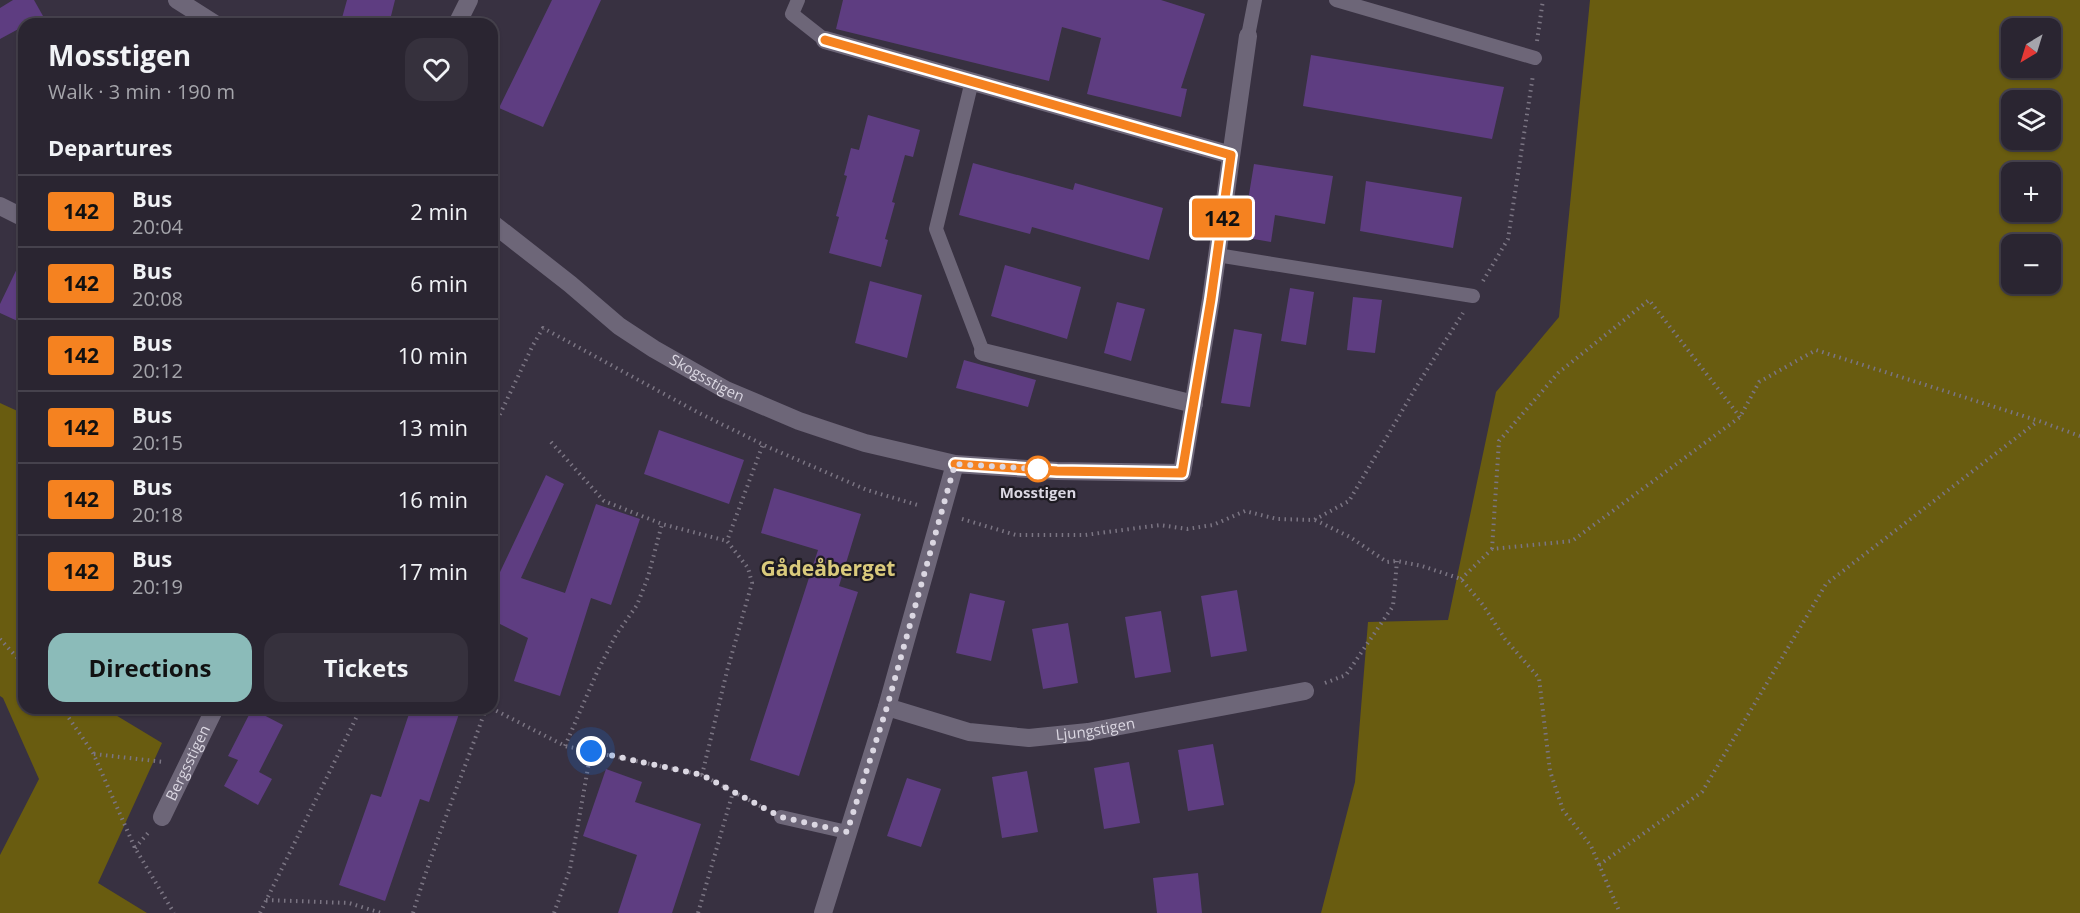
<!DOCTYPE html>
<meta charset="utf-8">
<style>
:root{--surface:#2a2531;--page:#36313d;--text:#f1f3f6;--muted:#a5a5ab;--line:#46424d;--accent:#8bbbb9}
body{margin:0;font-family:"Open Sans",sans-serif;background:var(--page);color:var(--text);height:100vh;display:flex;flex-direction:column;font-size:22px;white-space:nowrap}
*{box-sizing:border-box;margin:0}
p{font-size:20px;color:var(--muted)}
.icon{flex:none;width:33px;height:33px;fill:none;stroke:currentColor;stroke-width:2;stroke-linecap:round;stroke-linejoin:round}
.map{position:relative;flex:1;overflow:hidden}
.sheet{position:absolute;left:18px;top:18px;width:480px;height:696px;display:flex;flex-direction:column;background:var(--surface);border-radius:18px;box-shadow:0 2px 4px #0004,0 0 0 2px var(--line)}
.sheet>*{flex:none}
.badge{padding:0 12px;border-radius:4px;font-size:21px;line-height:39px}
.needle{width:39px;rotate:218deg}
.buttons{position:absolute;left:2001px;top:18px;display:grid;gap:12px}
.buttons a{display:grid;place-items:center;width:60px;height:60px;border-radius:12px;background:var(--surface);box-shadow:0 2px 4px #0004,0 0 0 2px var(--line);font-size:30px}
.you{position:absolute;width:30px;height:30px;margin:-15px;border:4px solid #fff;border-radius:50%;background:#1a73e8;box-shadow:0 0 0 9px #1a73e833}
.map>.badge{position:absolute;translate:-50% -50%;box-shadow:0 0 0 3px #fff}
h2{padding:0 30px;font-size:22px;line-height:54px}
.round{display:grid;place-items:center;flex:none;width:63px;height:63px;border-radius:18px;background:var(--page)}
.overview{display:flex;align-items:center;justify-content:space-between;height:102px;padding:0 30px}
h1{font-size:28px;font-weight:700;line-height:45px}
.button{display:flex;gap:12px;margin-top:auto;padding:12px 30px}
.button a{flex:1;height:69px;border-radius:18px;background:var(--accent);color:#111;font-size:24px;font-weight:700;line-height:69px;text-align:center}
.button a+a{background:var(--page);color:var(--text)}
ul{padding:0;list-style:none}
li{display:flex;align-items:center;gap:18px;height:72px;padding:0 30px;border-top:2px solid var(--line)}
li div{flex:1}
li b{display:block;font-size:22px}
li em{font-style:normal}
li .badge{min-width:66px;font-weight:700;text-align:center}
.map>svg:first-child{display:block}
.forest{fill:#695c10;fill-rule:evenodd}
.building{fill:#5e3d81}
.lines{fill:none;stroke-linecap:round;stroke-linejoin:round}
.path{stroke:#7b7583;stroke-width:4;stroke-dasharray:1.5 4.5;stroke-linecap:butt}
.lane{stroke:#6d6678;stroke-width:14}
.street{stroke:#6d6678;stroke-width:18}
.line-casing{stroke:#fff;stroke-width:14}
.line{stroke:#f58220;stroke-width:9}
.walk{stroke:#dbd7e2;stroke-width:6;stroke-dasharray:0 10.8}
.stop-dot{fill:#fff;stroke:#f58220;stroke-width:3}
.labels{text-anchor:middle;stroke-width:4.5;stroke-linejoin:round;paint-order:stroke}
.street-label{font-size:15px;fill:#dbd7e2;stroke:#1e1b22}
.stop-label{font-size:15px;font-weight:bold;fill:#dbd7e2;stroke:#1e1b22}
.district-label{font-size:21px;font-weight:bold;fill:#daca7c;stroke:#1e1b22}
</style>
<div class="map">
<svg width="2080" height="913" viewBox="0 0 2080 913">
<rect width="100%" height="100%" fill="#383141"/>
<!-- forest -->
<path class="forest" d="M1590 0H2080V913H1321L1355 782 1368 622 1448 620 1496 392 1559 317ZM2012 28H2050V68H2012ZM2012 100H2050V140H2012ZM2012 172H2050V212H2012ZM2012 244H2050V284H2012Z
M0 403 24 414V708H104L162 743 98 883 147 913H0V855L39 779 3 698 0 696Z"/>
<!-- building -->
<path class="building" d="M13 0H34L43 16 24 24V26L0 39V8Z
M347 0H395L389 24H363L342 18Z
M552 0H601L543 127 499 108Z
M843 0H1161L1205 14 1181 88 1187 89 1181 117 1087 94 1101 38 1062 27 1049 81 836 29Z
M1311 55 1504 87 1492 139 1303 106Z
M868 115 920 130 913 157 905 155 892 202 895 203 885 239 888 240 881 267 829 253 839 217 836 216 847 176 844 175 851 148 859 150Z
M973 163 1073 190 1075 183 1163 208 1149 260 1032 227 1030 234 959 215Z
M1254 164 1333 176 1325 224 1275 215 1271 242 1242 237Z
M1366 181 1462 197 1453 248 1360 231Z
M24 254V324L0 313V304Z
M1005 265 1081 287 1067 339 991 316Z
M870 281 922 295 907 358 855 343Z
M1290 288 1314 292 1306 345 1281 341Z
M1353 297 1382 300 1375 353 1347 350Z
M1117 302 1145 309 1131 361 1104 353Z
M1234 329 1262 334 1250 407 1221 403Z
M964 360 1036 380 1028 407 956 388Z
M659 430 744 460 729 504 644 474Z
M546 475 564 484 521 578 565 593 596 504 640 519 611 605 591 598 560 696 514 681 528 638 492 620V589Z
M774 488 861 514 839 586 858 592 799 776 750 760 818 550 761 533Z
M1237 590 1247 651 1211 657 1201 596Z
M970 593 1005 601 991 661 956 653Z
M1161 611 1171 672 1135 678 1125 617Z
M1068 623 1078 683 1043 689 1032 629Z
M411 708H461L429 802 420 799 385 901 339 885 371 794 381 797Z
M252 709 283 725 259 772 272 779 258 805 224 786 238 760 228 756Z
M1213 744 1224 805 1188 811 1178 750Z
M1129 762 1140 823 1104 829 1094 768Z
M606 769 642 782 635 802 701 824 672 913H618L637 855 583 836Z
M1027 771 1038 832 1002 838 992 777Z
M907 778 941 789 921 847 887 836Z
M1198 873 1202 913H1157L1153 878Z"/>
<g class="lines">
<!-- path -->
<path class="path" d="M1537 41 1543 0
M1483 281 1508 239 1533 75
M492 431 533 345 543 328 699 413 768 447 867 490 921 506
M551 442 604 501 662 524 727 541
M962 519 1016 535H1085L1160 525 1187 529 1213 525 1245 511 1277 519 1314 520 1349 501 1418 384 1463 313
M1315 520 1350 537 1387 562 1397 561 1422 566 1461 579 1483 605 1505 639 1539 678 1550 771 1563 810 1591 846 1620 913
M1492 549 1499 441 1558 373 1649 300 1740 417
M1461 579 1492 549 1572 541 1740 417 1759 382 1816 350 2039 421 2080 436
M0 639 24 665
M1325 683 1346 675 1393 606 1397 561
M62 708 93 753 135 848 174 913
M491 708 565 746 702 775 764 808
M565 746 598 670 616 635 637 605 648 577 662 524
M94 754 164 762
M702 775 727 671 752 583 748 568 727 541 763 444
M135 848 148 833
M1599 865 1702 792 1826 584 2038 421
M266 900 349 903 381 913
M260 913 361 708
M413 913C434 843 462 777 486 708
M554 913 570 869 591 751
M698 913 733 792"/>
<!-- lane -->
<path class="lane" d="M798 0 792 14 825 40
M1336 0 1535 58
M1248 36 1255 0
M972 81 936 229 983 352
M1217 255 1473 296
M781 817 847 832"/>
<!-- street -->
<g class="street">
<path d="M177 0 215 24"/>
<path d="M457 24 469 0"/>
<path d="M825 40 1231 155"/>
<path d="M0 206 24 218"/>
<path id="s1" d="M492 223 570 284 619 326 654 349 726 390 799 421 865 443 955 464 1057 471 1182 473 1211 299 1248 36"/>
<path d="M983 352 1194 404"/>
<path id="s2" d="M887 707 969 732 1029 738 1088 732 1305 691"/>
<path id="s3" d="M162 817 215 708"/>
<path d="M823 913 887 707 955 464"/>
</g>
</g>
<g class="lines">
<defs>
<path id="line" d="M825 40 1231 155 1211 299 1182 473 1057 471 955 464"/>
</defs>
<!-- line casing -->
<use href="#line" class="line-casing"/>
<!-- line -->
<use href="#line" class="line"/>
<!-- walk -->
<path class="walk" d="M591 751 702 775 781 817 847 832 887 707 955 464 1038 469"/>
</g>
<!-- markers -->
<circle class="stop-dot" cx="1038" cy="469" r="12"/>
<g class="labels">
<!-- street labels -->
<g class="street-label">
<text dy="5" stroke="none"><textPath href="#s1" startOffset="266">Skogsstigen</textPath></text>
<text dy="5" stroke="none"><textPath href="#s2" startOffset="213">Ljungstigen</textPath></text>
<text dy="5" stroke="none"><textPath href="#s3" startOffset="60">Bergsstigen</textPath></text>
</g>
<!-- stop labels -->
<g class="stop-label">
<text x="1038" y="498">Mosstigen</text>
</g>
<!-- district labels -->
<g class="district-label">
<text x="828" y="576">Gådeåberget</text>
</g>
</g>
</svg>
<div class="buttons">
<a><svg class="needle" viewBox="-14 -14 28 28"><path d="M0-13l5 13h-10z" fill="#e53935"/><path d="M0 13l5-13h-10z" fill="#a5a5ab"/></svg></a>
<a><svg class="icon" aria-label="layers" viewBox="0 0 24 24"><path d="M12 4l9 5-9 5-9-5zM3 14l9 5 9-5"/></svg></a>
<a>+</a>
<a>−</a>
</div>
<div class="you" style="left:591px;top:751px"></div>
<b class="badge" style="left:1222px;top:218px;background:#f58220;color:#111">142</b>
<section class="sheet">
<div class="overview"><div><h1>Mosstigen</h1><p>Walk · 3 min · 190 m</p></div><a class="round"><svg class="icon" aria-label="heart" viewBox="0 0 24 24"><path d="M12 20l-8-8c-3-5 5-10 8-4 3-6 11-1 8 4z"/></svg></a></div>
<h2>Departures</h2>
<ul>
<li><span class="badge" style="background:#f58220;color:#111">142</span><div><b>Bus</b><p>20:04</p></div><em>2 min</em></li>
<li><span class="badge" style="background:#f58220;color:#111">142</span><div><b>Bus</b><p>20:08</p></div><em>6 min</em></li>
<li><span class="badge" style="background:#f58220;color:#111">142</span><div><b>Bus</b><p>20:12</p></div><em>10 min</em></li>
<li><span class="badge" style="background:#f58220;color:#111">142</span><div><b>Bus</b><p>20:15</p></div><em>13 min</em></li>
<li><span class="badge" style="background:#f58220;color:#111">142</span><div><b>Bus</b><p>20:18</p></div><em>16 min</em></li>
<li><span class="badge" style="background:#f58220;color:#111">142</span><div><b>Bus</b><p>20:19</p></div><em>17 min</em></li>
</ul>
<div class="button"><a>Directions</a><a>Tickets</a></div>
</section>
</div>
